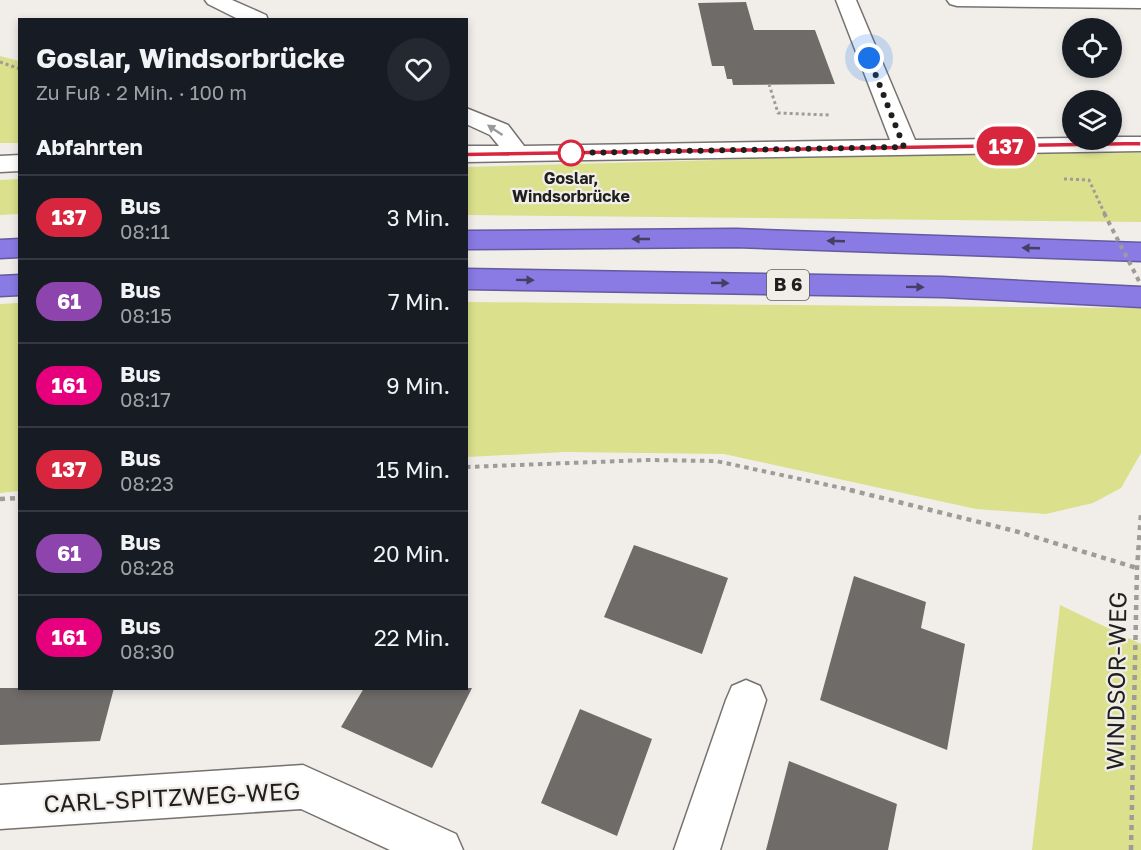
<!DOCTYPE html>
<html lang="de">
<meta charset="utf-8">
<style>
:root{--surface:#171b24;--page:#242831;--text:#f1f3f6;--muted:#9ea1a6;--line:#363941}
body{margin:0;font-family:"Golos Text",sans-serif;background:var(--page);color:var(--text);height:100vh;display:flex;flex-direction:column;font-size:22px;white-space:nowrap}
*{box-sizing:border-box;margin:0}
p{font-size:20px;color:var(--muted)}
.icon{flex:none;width:33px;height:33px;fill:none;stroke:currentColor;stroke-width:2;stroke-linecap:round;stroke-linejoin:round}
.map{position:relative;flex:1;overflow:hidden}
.side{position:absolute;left:18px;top:18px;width:450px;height:672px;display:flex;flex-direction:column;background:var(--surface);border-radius:0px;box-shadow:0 3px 9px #0003}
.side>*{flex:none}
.badge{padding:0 12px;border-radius:20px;font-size:21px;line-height:39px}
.fabs{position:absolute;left:1062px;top:18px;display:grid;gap:12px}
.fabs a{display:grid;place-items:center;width:60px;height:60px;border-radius:50%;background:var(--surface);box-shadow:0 3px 9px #0003;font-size:30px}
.you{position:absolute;width:30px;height:30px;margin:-15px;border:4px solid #fff;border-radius:50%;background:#1a73e8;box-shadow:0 0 0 9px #1a73e833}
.map>.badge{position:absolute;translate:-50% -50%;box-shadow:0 0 0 3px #fff}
h2{padding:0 18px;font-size:22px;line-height:54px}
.round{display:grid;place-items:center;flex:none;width:63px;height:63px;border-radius:32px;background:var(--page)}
.summary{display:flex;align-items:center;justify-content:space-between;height:102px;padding:0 18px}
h1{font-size:28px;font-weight:700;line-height:45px}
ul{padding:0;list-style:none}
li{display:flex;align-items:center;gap:18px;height:84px;padding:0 18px;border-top:2px solid var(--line)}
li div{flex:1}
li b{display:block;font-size:22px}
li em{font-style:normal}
li .badge{min-width:66px;font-weight:700;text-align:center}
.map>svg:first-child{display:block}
.green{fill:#dae08c}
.building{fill:#6e6b68}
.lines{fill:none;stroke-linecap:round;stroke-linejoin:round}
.minor-casing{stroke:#75726f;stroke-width:3}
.highway-casing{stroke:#645a9f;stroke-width:3}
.path-far2{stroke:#9e9b99;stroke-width:3;stroke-dasharray:3 3;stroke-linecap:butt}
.path-far1{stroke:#9e9b99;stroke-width:4;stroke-dasharray:4.5 4.5;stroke-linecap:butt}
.path{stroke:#9e9b99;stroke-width:4.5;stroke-dasharray:5 5;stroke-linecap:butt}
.minor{fill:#fff;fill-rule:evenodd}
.highway{fill:#897ae4;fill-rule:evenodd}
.path-bridge-far1{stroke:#9e9b99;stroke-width:3;stroke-dasharray:3 3;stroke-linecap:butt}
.path-bridge{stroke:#9e9b99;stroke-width:4;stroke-dasharray:4.5 4.5;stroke-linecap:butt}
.oneway{fill:#9b9a9a}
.oneway2{fill:#453f63}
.line{fill:#d7263d;stroke:#fff;stroke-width:1.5}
.walk{stroke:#201f1e;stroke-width:6;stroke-dasharray:0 10.8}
.stop-dot{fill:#fff;stroke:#d7263d;stroke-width:3}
.labels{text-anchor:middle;stroke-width:4.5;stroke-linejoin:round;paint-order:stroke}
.far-stop-label{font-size:16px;font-weight:bold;fill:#201f1e;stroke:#f1eeea}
.shield{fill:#f1eeea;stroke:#5f5d5b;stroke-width:1.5}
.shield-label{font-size:18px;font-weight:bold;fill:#201f1e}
.near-street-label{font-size:24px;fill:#201f1e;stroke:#f1eeea}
</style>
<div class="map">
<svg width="1141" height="850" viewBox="0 0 1141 850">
<rect width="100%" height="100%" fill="#f1eeea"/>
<!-- green -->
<path class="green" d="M0 56 19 61V143H0Z
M1141 153V222L467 215V167L937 154Z
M19 179V214L0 215V180Z
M467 302 1141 308V453L1121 488 1093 503 1046 514 976 509 724 454 565 452 467 457Z
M19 303V491L0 493V304Z
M1060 605 1141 644V850H1032Z"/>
<!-- building -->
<path class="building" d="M746 2 754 30H815L835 84 733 85 732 79H727L724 66H712L698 3Z
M634 545 728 578 702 654 604 617Z
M854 576 926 602 921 628 965 644 947 750 820 700Z
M0 688H114L100 741 0 745Z
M364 688H472L432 768 341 727Z
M580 709 652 739 617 836 541 803Z
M789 761 897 804 888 850H766Z"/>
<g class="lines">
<defs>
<path id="minor" d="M205 0H232L266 15 268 20H240L208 4Z
M836 0H856L915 140 1072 138V140H1112V137H1141V151L466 162V146H499L490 135 466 124V108L508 125 524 146 890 140Z
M947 0H1141V8L957 6 950 4Z
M20 155V171L0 172V156Z
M746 680 760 686 766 700 720 850H674L726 700 732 686Z
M303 765 456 834 463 850H390L301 809 0 829V785Z"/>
<path id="highway" d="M736 229 1141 243V261L736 247 466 249V231Z
M20 239V257L0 258V240Z
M466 269 942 277 1141 287V307L942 297 466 289Z
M20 275V295L0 296V276Z"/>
</defs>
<!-- minor casing -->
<use href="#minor" class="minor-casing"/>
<!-- highway casing -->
<use href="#highway" class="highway-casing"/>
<!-- path-far2 -->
<path class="path-far2" d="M0 62 20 69
M769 84 778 113 829 115
M1064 179 1089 180 1101 206"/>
<!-- path-far1 -->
<path class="path-far1" d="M466 467 648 460 716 461 856 491"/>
<!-- path -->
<path class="path" d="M850 490 1015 531 1137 568
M0 499 20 498
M1131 850 1137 568 1141 514"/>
<!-- minor -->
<use href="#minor" class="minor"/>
<!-- highway -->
<use href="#highway" class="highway"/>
<!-- path-bridge-far1 -->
<path class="path-bridge-far1" d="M1101 206 1105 214"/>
<!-- path-bridge -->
<path class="path-bridge" d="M1104 213 1141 285"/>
</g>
<!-- one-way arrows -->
<defs><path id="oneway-solid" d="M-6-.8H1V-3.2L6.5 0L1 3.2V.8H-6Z" transform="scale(1.5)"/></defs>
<use class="oneway" href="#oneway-solid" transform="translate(495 130) rotate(-146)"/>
<g class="oneway2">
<use href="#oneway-solid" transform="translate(641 239) rotate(180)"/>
<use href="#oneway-solid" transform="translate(836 241) rotate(-178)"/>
<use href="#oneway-solid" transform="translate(1031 248) rotate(-178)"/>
<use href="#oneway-solid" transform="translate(525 280) rotate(1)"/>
<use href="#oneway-solid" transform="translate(720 283) rotate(1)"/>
<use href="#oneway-solid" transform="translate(915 287) rotate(1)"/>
</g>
<!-- line -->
<path class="line" d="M1141 141V146L466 157 462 154 466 152Z"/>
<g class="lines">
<!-- walk -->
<path class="walk" d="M571 153 904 147 869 58"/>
</g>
<!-- markers -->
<circle class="stop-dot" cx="571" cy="153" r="12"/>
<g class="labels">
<!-- far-stop labels -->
<g class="far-stop-label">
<text x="571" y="184">Goslar,<tspan x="571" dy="18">Windsorbrücke</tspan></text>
</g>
<!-- shield labels -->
<rect class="shield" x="767" y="270" width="42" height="30" rx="4.5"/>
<g class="shield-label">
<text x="788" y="291">B 6</text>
</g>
<!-- near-street labels -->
<g class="near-street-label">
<text transform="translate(1117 681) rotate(-89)" y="8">WINDSOR-WEG</text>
<text transform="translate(172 798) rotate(-3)" y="8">CARL-SPITZWEG-WEG</text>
</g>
</g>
</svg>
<div class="fabs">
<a><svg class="icon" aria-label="locate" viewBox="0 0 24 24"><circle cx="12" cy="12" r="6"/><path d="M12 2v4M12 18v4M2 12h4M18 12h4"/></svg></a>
<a><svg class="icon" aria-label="layers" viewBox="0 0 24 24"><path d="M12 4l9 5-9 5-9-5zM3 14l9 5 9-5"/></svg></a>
</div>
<div class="you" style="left:869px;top:58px"></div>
<b class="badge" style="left:1006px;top:146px;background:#d7263d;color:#fff">137</b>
<section class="side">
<div class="summary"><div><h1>Goslar, Windsorbrücke</h1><p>Zu Fuß · 2 Min. · 100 m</p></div><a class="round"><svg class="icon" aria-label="heart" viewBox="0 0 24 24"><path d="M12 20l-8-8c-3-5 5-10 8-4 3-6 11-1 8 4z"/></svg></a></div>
<h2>Abfahrten</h2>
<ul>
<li><span class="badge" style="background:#d7263d;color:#fff">137</span><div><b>Bus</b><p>08:11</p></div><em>3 Min.</em></li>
<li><span class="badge" style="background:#8e44ad;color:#fff">61</span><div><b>Bus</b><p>08:15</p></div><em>7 Min.</em></li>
<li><span class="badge" style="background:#e6007e;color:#fff">161</span><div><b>Bus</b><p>08:17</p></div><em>9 Min.</em></li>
<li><span class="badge" style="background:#d7263d;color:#fff">137</span><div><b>Bus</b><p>08:23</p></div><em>15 Min.</em></li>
<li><span class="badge" style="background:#8e44ad;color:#fff">61</span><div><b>Bus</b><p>08:28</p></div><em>20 Min.</em></li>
<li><span class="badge" style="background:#e6007e;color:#fff">161</span><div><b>Bus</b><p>08:30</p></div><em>22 Min.</em></li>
</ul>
</section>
</div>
